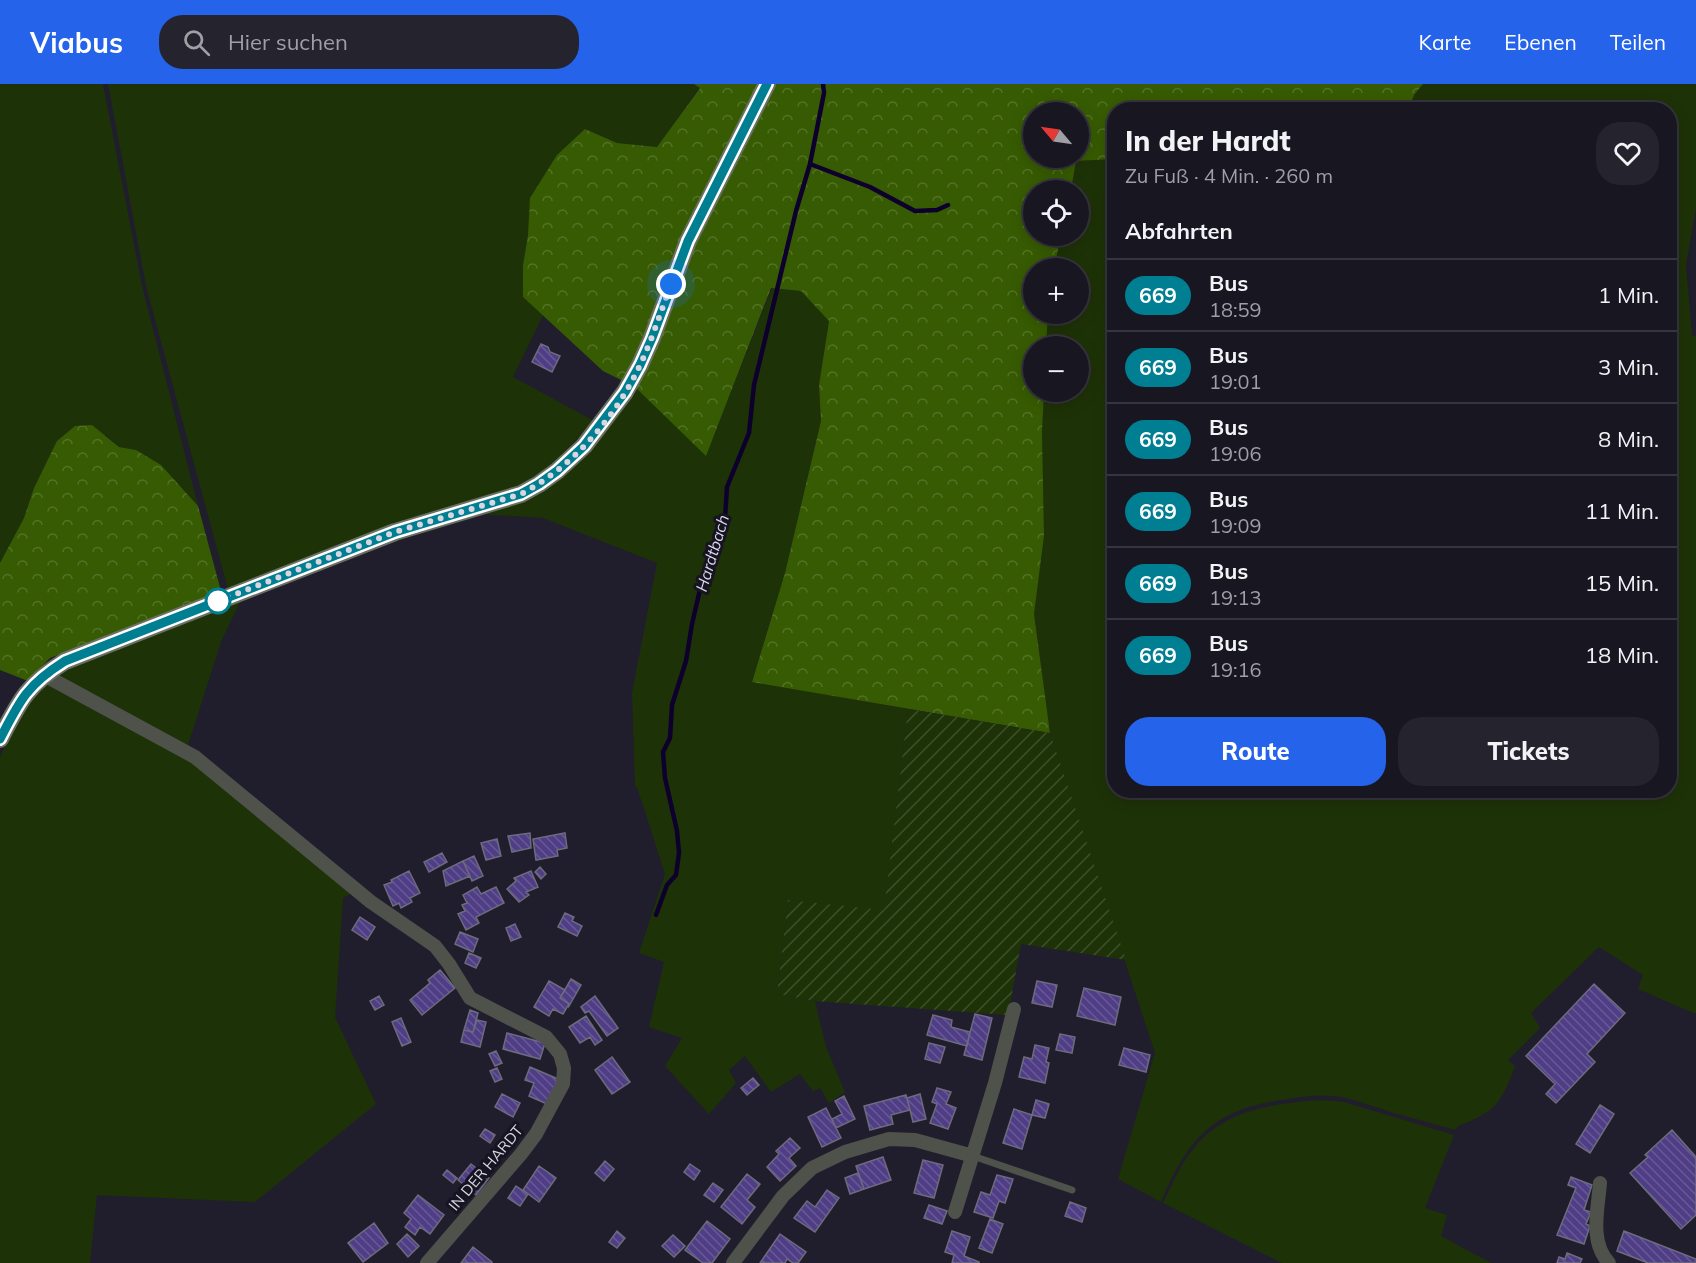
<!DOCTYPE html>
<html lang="de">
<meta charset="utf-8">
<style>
:root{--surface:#181621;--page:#25232e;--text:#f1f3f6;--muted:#9f9fa5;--line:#36353f;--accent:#2563eb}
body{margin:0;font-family:Mulish,sans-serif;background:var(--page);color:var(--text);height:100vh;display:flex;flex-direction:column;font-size:22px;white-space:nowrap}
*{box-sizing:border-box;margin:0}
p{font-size:20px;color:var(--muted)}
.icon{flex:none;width:33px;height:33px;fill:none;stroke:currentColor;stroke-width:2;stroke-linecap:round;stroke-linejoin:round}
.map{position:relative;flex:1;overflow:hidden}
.side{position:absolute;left:1107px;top:18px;width:570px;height:696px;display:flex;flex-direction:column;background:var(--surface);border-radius:24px;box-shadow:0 3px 15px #0003,0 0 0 2px var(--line)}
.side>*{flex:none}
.badge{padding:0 12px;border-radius:20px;font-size:21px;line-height:39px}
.needle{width:39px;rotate:299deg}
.fabs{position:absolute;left:1023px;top:18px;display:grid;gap:12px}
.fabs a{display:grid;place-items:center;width:66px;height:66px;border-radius:50%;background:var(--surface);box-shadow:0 3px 15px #0003,0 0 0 2px var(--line);font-size:30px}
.you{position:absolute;width:30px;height:30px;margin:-15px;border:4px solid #fff;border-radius:50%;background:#1a73e8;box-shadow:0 0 0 9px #1a73e833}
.map>.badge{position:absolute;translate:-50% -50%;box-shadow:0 0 0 3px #fff}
h2{padding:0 18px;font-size:22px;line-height:54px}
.round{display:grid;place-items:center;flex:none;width:63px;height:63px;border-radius:24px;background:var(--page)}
.head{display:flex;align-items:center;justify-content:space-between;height:102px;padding:0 18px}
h1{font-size:28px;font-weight:800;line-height:45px}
.action{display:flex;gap:12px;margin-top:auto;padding:12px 18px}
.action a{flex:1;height:69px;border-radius:24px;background:var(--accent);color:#fff;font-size:24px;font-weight:800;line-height:69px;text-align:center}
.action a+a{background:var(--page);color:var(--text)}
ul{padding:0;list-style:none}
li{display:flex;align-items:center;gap:18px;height:72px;padding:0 18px;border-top:2px solid var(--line)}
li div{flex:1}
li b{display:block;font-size:22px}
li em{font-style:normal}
li .badge{min-width:66px;font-weight:700;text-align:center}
header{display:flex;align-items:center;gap:36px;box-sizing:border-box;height:84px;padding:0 30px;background:var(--accent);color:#fff}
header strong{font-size:28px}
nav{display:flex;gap:33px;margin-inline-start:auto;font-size:21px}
.search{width:420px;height:54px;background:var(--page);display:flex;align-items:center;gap:15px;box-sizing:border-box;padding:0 21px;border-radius:24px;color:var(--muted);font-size:22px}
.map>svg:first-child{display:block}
.green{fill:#1e3207}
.forest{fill:url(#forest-crowns);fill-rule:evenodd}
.garden{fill:url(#garden-furrows)}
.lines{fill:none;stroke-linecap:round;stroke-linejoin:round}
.stream{stroke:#0e002c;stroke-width:4.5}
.building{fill:url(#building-back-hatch);stroke:#6d6b7c;stroke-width:1.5}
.lane{stroke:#4e524b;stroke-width:7}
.street{stroke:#4e524b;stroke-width:14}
.secondary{stroke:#696f64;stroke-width:18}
.line-casing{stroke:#fff;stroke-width:14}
.line{stroke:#007e92;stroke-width:9}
.walk{stroke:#d8d7e0;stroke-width:6;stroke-dasharray:0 10.8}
.stop-dot{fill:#fff;stroke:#007e92;stroke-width:3}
.labels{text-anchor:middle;stroke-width:6;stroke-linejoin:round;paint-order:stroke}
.street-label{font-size:15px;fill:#d8d7e0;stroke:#171422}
.water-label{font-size:16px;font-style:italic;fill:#dbd8ed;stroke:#171422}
</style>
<header>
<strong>Viabus</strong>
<div class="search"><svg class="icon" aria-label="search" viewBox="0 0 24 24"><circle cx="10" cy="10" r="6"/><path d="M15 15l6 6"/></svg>Hier suchen</div>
<nav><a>Karte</a><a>Ebenen</a><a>Teilen</a></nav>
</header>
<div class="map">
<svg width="1696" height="1179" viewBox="0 0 1696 1179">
<defs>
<pattern id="forest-crowns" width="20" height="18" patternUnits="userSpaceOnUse" patternTransform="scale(1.5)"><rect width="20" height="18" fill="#375b02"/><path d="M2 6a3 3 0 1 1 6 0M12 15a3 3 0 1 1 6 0" fill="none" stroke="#537227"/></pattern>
<pattern id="garden-furrows" width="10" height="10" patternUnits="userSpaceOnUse" patternTransform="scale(1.5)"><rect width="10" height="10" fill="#1e3207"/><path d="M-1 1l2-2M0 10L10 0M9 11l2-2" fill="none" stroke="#3e4f2b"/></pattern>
<pattern id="building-back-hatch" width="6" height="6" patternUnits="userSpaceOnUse" patternTransform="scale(1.5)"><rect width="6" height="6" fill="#4f3e86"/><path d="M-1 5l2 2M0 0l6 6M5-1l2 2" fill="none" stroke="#685997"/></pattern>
</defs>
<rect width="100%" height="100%" fill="#201e2c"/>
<!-- green -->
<path class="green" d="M0 0H103L142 202 198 422 161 381 136 366 119 363 106 351 57 358 34 404 24 434 0 479Z
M108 0H694L700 3 657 63 617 59 585 45 528 151 523 181V213L543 231 513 293 594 337 552 381 516 404 229 509 146 202Z
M1423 0H1696V124L1686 181 1692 252H1696V930L1638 905 1643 891 1599 863 1531 929 1540 944 1508 976 1515 982C1501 1020 1495 1028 1458 1042L1456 1046C1435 1040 1415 1035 1394 1029 1378 1024 1362 1018 1346 1014 1324 1009 1304 1012 1282 1016 1212 1026 1188 1055 1161 1118L1118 1095 1155 969 1050 649 1034 530 1044 452 1042 348 1044 308H1078V262H1046L1048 230H1078V184H1054L1061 152H1078V106H1071L1076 77 1114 75V706H1670V26L1409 25 1414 11Z
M772 204 801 207 829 236 819 301 821 337 785 489 752 597 908 625 884 827 788 816 777 910 815 917 826 963 845 1008 829 1019 820 1004 813 1007 800 990 771 1008 745 972 729 986 736 999 709 1030 665 982 682 954 649 943 664 878 639 869 665 790 637 703H635L632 609 657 479 543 434 479 430 525 415 635 303 706 371Z
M241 516 221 558 187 664 53 592 95 569Z
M44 597 171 661 354 808 343 814 335 933 376 1020 255 1118 97 1111 90 1179H0V673L23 625Z
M1320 1016 1344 1018 1454 1051 1425 1124 1447 1131 1441 1152 1491 1179H1282L1163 1119C1173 1098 1183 1075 1199 1058 1230 1025 1277 1019 1320 1016Z"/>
<!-- forest -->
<path class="forest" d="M694 0H1423L1414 11 1409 25 1114 26V75L1076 77 1071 106H1034V152H1061L1054 184H1034V230H1048L1046 262H1034V308H1044L1042 348 1044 452 1034 530 1050 649 752 598 785 489 821 337 819 301 829 237 801 207 771 204 706 372 635 303 603 287 523 213V181L528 151 530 114 557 71 585 45 617 59 657 63 700 4ZM1034 28H1078V74H1034Z
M92 341 119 363 136 366 161 381 198 422 221 507 50 574 28 597 0 586V479L24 434 34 404 57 357 75 342Z"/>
<!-- garden -->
<path class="garden" d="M908 625 1050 649 1126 876 1021 860 1008 931 815 917 777 910 788 816 884 826Z"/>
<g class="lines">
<!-- stream -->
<path class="stream" d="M810 80 870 103 915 127 937 126 948 121
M656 831 667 801 676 791 679 769 677 747 665 694 663 668 670 654 672 621 686 577 692 540 702 497 725 435 727 403 749 349 754 301 796 127 810 80 824 9 823 0"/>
</g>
<!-- building -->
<path class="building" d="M541 260 548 263 550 268 560 272 552 288 532 278Z
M530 749 531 764 512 768 508 752Z
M565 749 567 764 557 766 558 772 536 776 533 755Z
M497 755 501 772 486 776 481 759Z
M442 769 447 778 429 788 424 778Z
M474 772 483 792 472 797 463 777Z
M463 777 470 792 446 802 443 787Z
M540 783 546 790 541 795 535 788Z
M409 787 420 809 410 814 412 818 401 824 399 819 393 822 384 801 392 798 391 796Z
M531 787 538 803 526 808 529 811 519 818 507 805 516 797 514 794Z
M477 803 481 810 496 803 504 819 476 833 479 839 466 846 458 830 465 827 462 821 467 819 463 811Z
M565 829 574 833 572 837 582 842 577 852 558 843Z
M360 833 375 843 367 856 352 846Z
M515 840 521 853 511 857 506 844Z
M460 848 478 855 473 868 455 860Z
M469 869 481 874 476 884 465 879Z
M440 886 455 904 422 931 410 916 430 899 428 896Z
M571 895 581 901 569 922V920L560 914Z
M549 897 565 906 560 914 569 920 563 930 553 925 549 932 534 923Z
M1037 897 1057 901 1052 923 1032 919Z
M1594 900 1625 929 1587 970 1595 978 1556 1019 1546 1010 1555 1000 1526 972Z
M1084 904 1121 913 1115 941 1077 932Z
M379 912 384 921 375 926 370 917Z
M595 912 618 944 607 952 589 927 585 929 581 923Z
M470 926 478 929 473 948 464 946Z
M975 930 992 934 982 976 964 971Z
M933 931 952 936 951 943 970 948 967 962 927 951Z
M586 932 602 956 595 961 590 953 580 959 569 943Z
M401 934 411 958 402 962 392 938Z
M477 936 486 938 480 963 461 958 464 946 473 948Z
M507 949 545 959 540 975 503 965Z
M1060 950 1075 953 1072 969 1056 966Z
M929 959 945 963 940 979 925 975Z
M1035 961 1049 964 1046 978 1049 979 1045 999 1019 993 1024 973 1032 975Z
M1124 964 1150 971 1146 988 1119 981Z
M496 967 502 979 495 982 489 970Z
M612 973 630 998 612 1010 595 986Z
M530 983 558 995 547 1020 529 1012 534 999 525 996Z
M497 984 502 995 495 998 490 987Z
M753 994 759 1001 747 1011 741 1004Z
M937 1004 951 1008 946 1020 956 1024 948 1045 930 1039 937 1020 932 1018Z
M502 1010 520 1019 513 1033 495 1023Z
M920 1010 926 1035 913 1038 907 1014Z
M906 1011 910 1026 891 1031 893 1040 870 1046 864 1022Z
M844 1012 855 1035 836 1044 832 1035 842 1030 835 1017Z
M1036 1016 1049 1020 1045 1034 1032 1031Z
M1600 1021 1614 1030 1590 1069 1576 1060Z
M826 1024 841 1054 822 1063 808 1033Z
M1014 1025 1032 1031 1022 1065 1003 1059Z
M485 1045 495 1051 490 1059 480 1052Z
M1672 1046 1696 1073V1131L1681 1145 1630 1089 1648 1073 1645 1071Z
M790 1054 800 1064 789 1074 796 1082 780 1097 767 1083 779 1070 776 1067Z
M883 1073 891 1096 864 1105 856 1082Z
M923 1076 943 1081 934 1114 914 1109Z
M605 1077 614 1085 604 1097 595 1089Z
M471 1080 489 1094 476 1111 458 1096Z
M690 1080 700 1087 694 1096 684 1088Z
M539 1082 556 1094 539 1118 523 1106Z
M447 1086 457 1094 453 1099 443 1091Z
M858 1089 864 1105 850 1110 845 1094Z
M747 1090 760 1100 747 1116 755 1123 742 1140 721 1123Z
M997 1091 1013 1095 1005 1119 999 1117 993 1134 974 1128 981 1108 990 1111Z
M1571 1093 1592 1101 1584 1126 1591 1128 1586 1140 1590 1142 1584 1160 1557 1151 1576 1104 1568 1101Z
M713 1099 723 1106 714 1118 704 1111Z
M516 1102 528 1110 520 1122 508 1114Z
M827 1106 839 1114 815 1148 794 1134 807 1117 815 1123Z
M418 1111 444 1131 430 1150 420 1143 415 1151 405 1143 411 1135 404 1129Z
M1070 1118 1086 1124 1082 1138 1065 1132Z
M929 1121 947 1127 942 1140 924 1134Z
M990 1135 1003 1140 992 1169 979 1164Z
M707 1137 730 1155 712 1179H703L685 1166Z
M374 1139 388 1159 363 1178 348 1159Z
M617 1147 625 1154 617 1164 609 1158Z
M952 1147 970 1153 964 1172 979 1178V1179H952L954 1171 945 1168Z
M1624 1147 1696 1175V1179H1648L1617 1167Z
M407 1150 419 1162 408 1173 397 1160Z
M780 1150 806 1168 798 1179H793L787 1175 785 1179H760Z
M673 1151 685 1162 674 1173 662 1162Z
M473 1163 492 1178 491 1179H461Z
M1567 1169 1582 1175 1580 1179H1557L1559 1173 1565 1175Z"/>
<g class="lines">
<!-- lane -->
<path class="lane" d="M973 1072 1072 1106"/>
<!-- street -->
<path class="street" d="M44 591 195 673 371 818 435 862 449 880 470 914 546 953 560 970 564 984 563 1000 536 1050 521 1070 427 1179
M1600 1099C1598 1125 1589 1158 1609 1179
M955 1128 995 999 1014 925
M733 1179 783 1112 812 1084 845 1068 889 1055 915 1056 973 1072"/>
<!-- secondary -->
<path class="secondary" d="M0 655C20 616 27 601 65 577L395 448 521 410 539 400 557 387 584 362 625 308 640 281 652 254 688 157 767 0"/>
</g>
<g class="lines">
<defs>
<path id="line" d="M0 655C20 616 27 601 65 577L395 448 521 410 539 400 557 387 584 362 625 308 640 281 652 254 688 157 767 0"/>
</defs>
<!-- line casing -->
<use href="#line" class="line-casing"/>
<!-- line -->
<use href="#line" class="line"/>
<!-- walk -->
<path class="walk" d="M218 517 395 448 521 410C573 383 617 332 641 279 653 253 661 227 671 200"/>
</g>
<!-- markers -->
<circle class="stop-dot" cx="218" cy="517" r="12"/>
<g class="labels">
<!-- street labels -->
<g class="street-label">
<text transform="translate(486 1084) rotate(-50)" y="5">IN DER HARDT</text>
</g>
<!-- water labels -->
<g class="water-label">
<text transform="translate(712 469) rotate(-73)" y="6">Hardtbach</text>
</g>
</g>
</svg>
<div class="fabs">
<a><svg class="needle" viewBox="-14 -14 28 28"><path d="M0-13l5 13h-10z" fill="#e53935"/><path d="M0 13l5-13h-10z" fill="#9f9fa5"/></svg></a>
<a><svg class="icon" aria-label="locate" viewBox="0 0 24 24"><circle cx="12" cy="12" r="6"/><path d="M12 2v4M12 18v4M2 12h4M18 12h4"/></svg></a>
<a>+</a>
<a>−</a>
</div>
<div class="you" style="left:671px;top:200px"></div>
<section class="side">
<div class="head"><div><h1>In der Hardt</h1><p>Zu Fuß · 4 Min. · 260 m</p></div><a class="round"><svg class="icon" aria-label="heart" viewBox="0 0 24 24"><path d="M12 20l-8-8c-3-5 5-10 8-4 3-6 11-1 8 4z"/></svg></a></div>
<h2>Abfahrten</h2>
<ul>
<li><span class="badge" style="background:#007e92;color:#fff">669</span><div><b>Bus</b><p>18:59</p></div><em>1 Min.</em></li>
<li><span class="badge" style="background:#007e92;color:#fff">669</span><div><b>Bus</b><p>19:01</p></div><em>3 Min.</em></li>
<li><span class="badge" style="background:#007e92;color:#fff">669</span><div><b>Bus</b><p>19:06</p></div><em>8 Min.</em></li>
<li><span class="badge" style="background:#007e92;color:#fff">669</span><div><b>Bus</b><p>19:09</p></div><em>11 Min.</em></li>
<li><span class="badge" style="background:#007e92;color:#fff">669</span><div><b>Bus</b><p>19:13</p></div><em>15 Min.</em></li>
<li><span class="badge" style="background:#007e92;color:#fff">669</span><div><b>Bus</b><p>19:16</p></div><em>18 Min.</em></li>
</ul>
<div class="action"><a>Route</a><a>Tickets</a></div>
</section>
</div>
